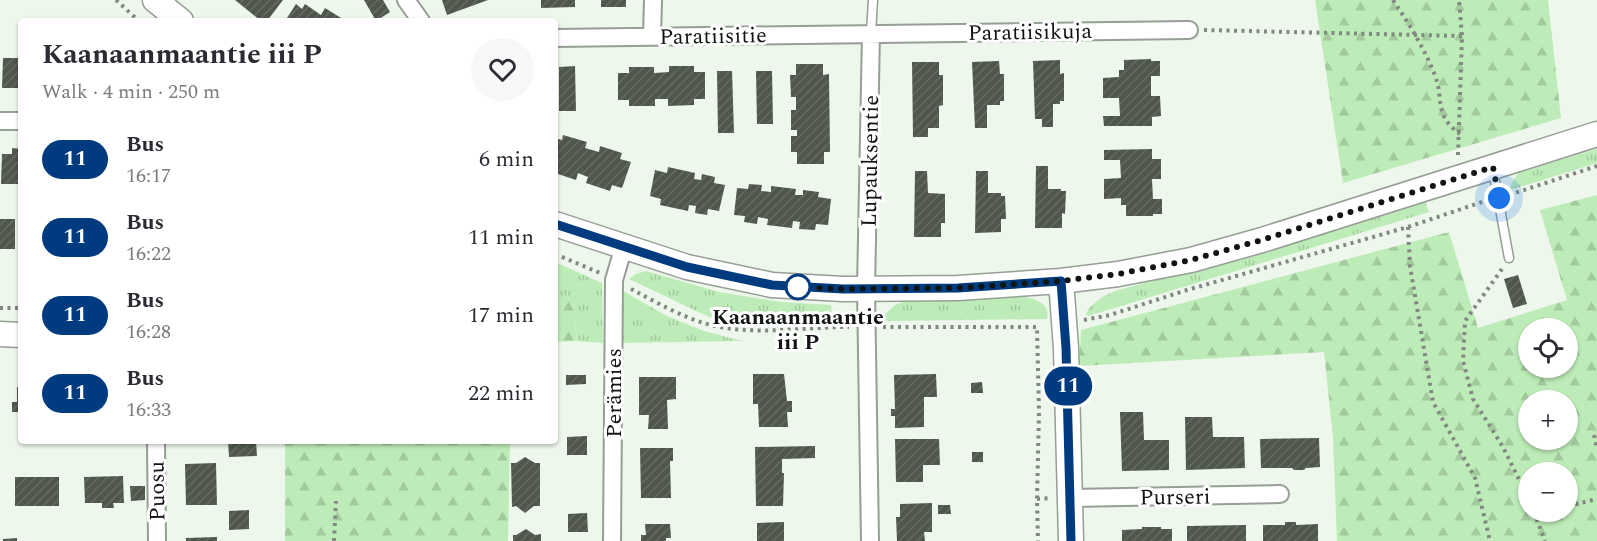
<!DOCTYPE html>
<meta charset="utf-8">
<style>
:root{--surface:#fff;--page:#f7f7f7;--text:#2b2b33;--muted:#7c7c81}
body{margin:0;font-family:Spectral,serif;background:var(--page);color:var(--text);height:100vh;display:flex;flex-direction:column;font-size:22px;white-space:nowrap}
*{box-sizing:border-box;margin:0}
p{font-size:20px;color:var(--muted)}
.icon{flex:none;width:33px;height:33px;fill:none;stroke:currentColor;stroke-width:2;stroke-linecap:round;stroke-linejoin:round}
.map{position:relative;flex:1;overflow:hidden}
.panel{position:absolute;left:18px;top:18px;width:540px;height:426px;display:flex;flex-direction:column;background:var(--surface);border-radius:6px;box-shadow:0 2px 4px #0004}
.panel>*{flex:none}
.badge{padding:0 12px;border-radius:20px;font-size:21px;line-height:39px}
.buttons{position:absolute;left:1518px;top:318px;display:grid;gap:12px}
.buttons a{display:grid;place-items:center;width:60px;height:60px;border-radius:50%;background:var(--surface);box-shadow:0 2px 4px #0004;font-size:30px}
.you{position:absolute;width:30px;height:30px;margin:-15px;border:4px solid #fff;border-radius:50%;background:#1a73e8;box-shadow:0 0 0 9px #1a73e833}
.map>.badge{position:absolute;translate:-50% -50%;box-shadow:0 0 0 3px #fff}
.round{display:grid;place-items:center;flex:none;width:63px;height:63px;border-radius:32px;background:var(--page)}
.overview{display:flex;align-items:center;justify-content:space-between;height:102px;padding:0 24px}
h1{font-size:28px;font-weight:700;line-height:45px}
ul{padding:0;list-style:none}
li{display:flex;align-items:center;gap:18px;height:78px;padding:0 24px}
li div{flex:1}
li b{display:block;font-size:22px}
li em{font-style:normal}
li .badge{min-width:66px;font-weight:700;text-align:center}
.map>svg:first-child{display:block}
.grass{fill:url(#grass-tufts)}
.forest{fill:url(#forest-firs);fill-rule:evenodd}
.building{fill:url(#building-hatch)}
.lines{fill:none;stroke-linecap:round;stroke-linejoin:round}
.lane-casing{stroke:#959f94;stroke-width:11}
.street-casing{stroke:#959f94;stroke-width:20}
.secondary-casing{stroke:#959f94;stroke-width:27}
.path{stroke:#818880;stroke-width:4;stroke-dasharray:3 4.5;stroke-linecap:butt}
.lane{stroke:#fff;stroke-width:8}
.street{stroke:#fff;stroke-width:16}
.secondary{stroke:#fff;stroke-width:24}
.line-casing{stroke:#fff;stroke-width:14}
.line{stroke:#003b80;stroke-width:9}
.walk{stroke:#111511;stroke-width:6;stroke-dasharray:0 10.8}
.stop-dot{fill:#fff;stroke:#003b80;stroke-width:3}
.labels{text-anchor:middle;stroke-width:6;stroke-linejoin:round;paint-order:stroke}
.street-label{font-size:22px;fill:#111511;stroke:#fff}
.stop-label{font-size:22px;font-weight:bold;fill:#111511;stroke:#fff}
</style>
<div class="map">
<svg width="1597" height="541" viewBox="0 0 1597 541">
<defs>
<pattern id="grass-tufts" width="24" height="20" patternUnits="userSpaceOnUse" patternTransform="scale(1.5)"><rect width="24" height="20" fill="#beecb8"/><path d="M3 7l-1-3M5 7V3M7 7l1-3M15 17l-1-3M17 17v-4M19 17l1-3" fill="none" stroke="#a2ca9d"/></pattern>
<pattern id="forest-firs" width="22" height="20" patternUnits="userSpaceOnUse" patternTransform="scale(1.5)"><rect width="22" height="20" fill="#beecb8"/><path d="M5 1l3.5 6h-7zM16 11l3.5 6h-7z" fill="#a2ca9d"/></pattern>
<pattern id="building-hatch" width="6" height="6" patternUnits="userSpaceOnUse" patternTransform="scale(1.5)"><rect width="6" height="6" fill="#4f574d"/><path d="M-1 1l2-2M0 6l6-6M5 7l2-2" fill="none" stroke="#646b62"/></pattern>
</defs>
<rect width="100%" height="100%" fill="#edf7eb"/>
<!-- grass -->
<path class="grass" d="M1597 149V163L1510 190 1511 184 1519 172Z
M1424 199 1429 212 1088 316 1086 314 1089 308 1102 297 1115 291 1188 271Z
M555 262 602 283 603 343 577 341 573 302 555 300Z
M646 271 719 292 781 302 831 305 832 321 778 324 731 321 709 317 629 279 636 274Z
M623 291 667 316 704 331 742 341 621 343Z
M1022 296C1035 299 1051 303 1047 319L884 321 880 319 895 305 907 300Z"/>
<!-- forest -->
<path class="forest" d="M1315 0H1548L1561 118 1343 183Z
M1597 195V541H1337L1333 438 1324 352 1079 366 1081 330 1449 232 1478 328 1567 300 1540 210ZM1568 328V368H1528V328ZM1528 400H1568V440H1528ZM1528 472H1568V512H1528Z
M555 300 573 301 577 341 555 342Z
M285 441H510L508 541H285Z"/>
<!-- building -->
<path class="building" d="M235 0H283L267 21H261Z
M364 0H383L390 12 376 21Z
M442 0H488L447 15Z
M541 0H575V7L541 8Z
M601 0H626V7H601Z
M296 4 302 9 305 4 321 15 325 8 346 21H285Z
M3 58H21V88H2Z
M1151 59V61H1160V76H1151V96H1160L1161 116 1152 117V126H1104L1103 116H1120L1119 98H1103V78L1119 77V70H1124V60Z
M1060 60V74L1064 73V101H1060V104H1053V127H1042V119H1035L1033 61Z
M999 61 1000 74H1004V101H1000V105H987V128H975L972 62Z
M912 62H939V75H943V105L939 106V128H928V137H913Z
M796 64H823V75L829 74 830 152H824V164H797V152H791V136H797V130H791V110H796V97H791L790 75H796Z
M575 66 576 111H559V67Z
M669 66H694V72H705V99H694V105L668 106V99H655V106H629V100H618V73H629V67H654V73L669 72Z
M717 71H732L734 133H718Z
M756 71H772L773 124H757Z
M563 135 587 142 585 148 599 152 600 146 622 153 620 159 631 162 622 188 612 185 610 191 586 183 588 177 578 173 576 180 555 173V138L562 140Z
M12 148 21 149V184H1L2 154H12Z
M1152 149V159H1161V179H1152L1153 199H1162V214H1153V216H1126V205H1121V198L1104 199V179L1121 178 1120 160H1104V150Z
M1036 166H1048V189H1061V191H1066L1065 214 1062 213V228H1035Z
M668 167 695 173 694 179 701 180 702 174 715 177 714 183 725 185 719 211 708 209 707 215 695 213 696 206 689 205 688 211 660 205 661 199 650 196 655 170 667 173Z
M915 171H927L928 193 945 194V223H941V237H914Z
M976 171H988V193H1001V196H1005L1006 219H1001V232L975 233Z
M749 184 762 185 761 191 771 192V186L796 189 795 195H803V190L819 192 818 197 831 199 828 225 816 224 815 230 799 229 800 222 793 221 792 228 767 225 768 219 758 217 757 224 744 222 745 216 734 215 737 188 748 189Z
M0 219H15V249H0Z
M1518 275 1527 304 1513 308 1504 279Z
M753 374H784L787 401H792V412H787L788 427H759L758 404H753Z
M936 374 937 397H924V427L895 428V416H891V409H895L894 375Z
M566 375H586V384L566 385Z
M639 377H676V399L667 400 668 429H648L649 415H639Z
M982 382 983 393H971V383Z
M17 387H21V412H12V402H17Z
M1120 412H1143L1144 440H1169V470L1122 471Z
M1185 417H1212L1213 437H1244L1245 468 1186 470Z
M587 436V455H567V437Z
M1319 438 1320 467 1306 468 1304 470H1294L1292 468H1261L1260 439Z
M895 439H939L940 465H923V482H896Z
M228 441H256L257 456 229 457Z
M815 446V458L782 459V473H784L783 506H756L755 447Z
M640 448H673V461H670L671 498H641Z
M972 452H983V462H972Z
M525 457 535 463H540V506H534L525 513 516 506 512 507 511 463H516Z
M216 463 217 505H186L185 464Z
M123 476 124 503H113L114 508H102V503H85L84 477Z
M15 477H59V506H15Z
M130 486H145V500L131 501Z
M932 503V532H924L925 541H897L896 517H900V504Z
M938 505H950L951 514H938Z
M249 510V529L229 530V511Z
M587 513 588 532H568V514Z
M784 522V541H757V523Z
M1285 522H1296V525L1318 524V541H1263V525H1285Z
M645 524H670L671 538H666V541H641V535H646Z
M1246 525V541H1187V526Z
M1142 527H1161V529H1172V541H1122V530L1142 529Z
M526 529 535 535 541 534V541H513V535H516Z
M217 537V541H186V538Z
M17 538V541H3V539Z"/>
<g class="lines">
<defs>
<path id="lane" d="M871 33 873 0
M1493 170 1509 258"/>
<path id="street" d="M406 0 421 21
M652 36 653 0
M555 38 1189 30
M0 121H21
M156 441 157 541
M1071 498 1280 494
M612 541 614 280 624 246
M870 541 866 289 871 33"/>
<path id="secondary" d="M155 0 181 21
M555 224 687 267 772 285 843 289 958 288 1061 281 1118 274 1191 260 1262 240 1597 134
M1061 281 1066 348 1071 541
M0 334 21 335"/>
</defs>
<!-- lane casing -->
<use href="#lane" class="lane-casing"/>
<!-- street casing -->
<use href="#street" class="street-casing"/>
<!-- secondary casing -->
<use href="#secondary" class="secondary-casing"/>
<!-- path -->
<path class="path" d="M116 0 139 21
M1393 0C1409 24 1423 46 1434 73 1445 98 1432 114 1460 134
M1204 30 1462 36
M1458 155 1462 36 1459 0
M1509 195 1597 166
M1408 227 1410 266 1433 402 1475 478 1490 541
M555 254 600 273
M1502 269 1465 321 1463 361 1473 399 1503 447 1528 498
M631 289C656 302 683 318 711 325 755 336 803 327 849 327
M0 308H21
M1084 320 1110 315 1187 290 1408 227 1485 201
M883 327H1037L1039 413 1037 499 1038 541
M1594 435 1597 449
M1037 499 1051 498
M1568 506 1597 499
M1534 512 1545 541
M334 541 336 501"/>
<!-- lane -->
<use href="#lane" class="lane"/>
<!-- street -->
<use href="#street" class="street"/>
<!-- secondary -->
<use href="#secondary" class="secondary"/>
</g>
<g class="lines">
<defs>
<path id="line" d="M555 224 687 267 772 285 843 289 958 288 1061 281 1066 348 1071 541"/>
</defs>
<!-- line casing -->
<use href="#line" class="line-casing"/>
<!-- line -->
<use href="#line" class="line"/>
<!-- walk -->
<path class="walk" d="M798 287 843 289 958 288 1061 281 1118 274 1191 260 1262 240 1493 167 1499 198"/>
</g>
<!-- markers -->
<circle class="stop-dot" cx="798" cy="287" r="12"/>
<g class="labels">
<!-- street labels -->
<g class="street-label">
<text transform="translate(1030 31) rotate(-1)" y="8">Paratiisikuja</text>
<text transform="translate(713 35) rotate(-1)" y="8">Paratiisitie</text>
<text transform="translate(869 161) rotate(-89)" y="8">Lupauksentie</text>
<text transform="translate(613 393) rotate(-90)" y="8">Perämies</text>
<text transform="translate(156 491) rotate(-91)" y="8">Puosu</text>
<text transform="translate(1175 496) rotate(-1)" y="8">Purseri</text>
</g>
<!-- stop labels -->
<g class="stop-label">
<text x="798" y="324">Kaanaanmaantie<tspan x="798" dy="25">iii P</tspan></text>
</g>
</g>
</svg>
<div class="buttons">
<a><svg class="icon" aria-label="locate" viewBox="0 0 24 24"><circle cx="12" cy="12" r="6"/><path d="M12 2v4M12 18v4M2 12h4M18 12h4"/></svg></a>
<a>+</a>
<a>−</a>
</div>
<div class="you" style="left:1499px;top:198px"></div>
<b class="badge" style="left:1068px;top:386px;background:#003b80;color:#fff">11</b>
<section class="panel">
<div class="overview"><div><h1>Kaanaanmaantie iii P</h1><p>Walk · 4 min · 250 m</p></div><a class="round"><svg class="icon" aria-label="heart" viewBox="0 0 24 24"><path d="M12 20l-8-8c-3-5 5-10 8-4 3-6 11-1 8 4z"/></svg></a></div>
<ul>
<li><span class="badge" style="background:#003b80;color:#fff">11</span><div><b>Bus</b><p>16:17</p></div><em>6 min</em></li>
<li><span class="badge" style="background:#003b80;color:#fff">11</span><div><b>Bus</b><p>16:22</p></div><em>11 min</em></li>
<li><span class="badge" style="background:#003b80;color:#fff">11</span><div><b>Bus</b><p>16:28</p></div><em>17 min</em></li>
<li><span class="badge" style="background:#003b80;color:#fff">11</span><div><b>Bus</b><p>16:33</p></div><em>22 min</em></li>
</ul>
</section>
</div>
